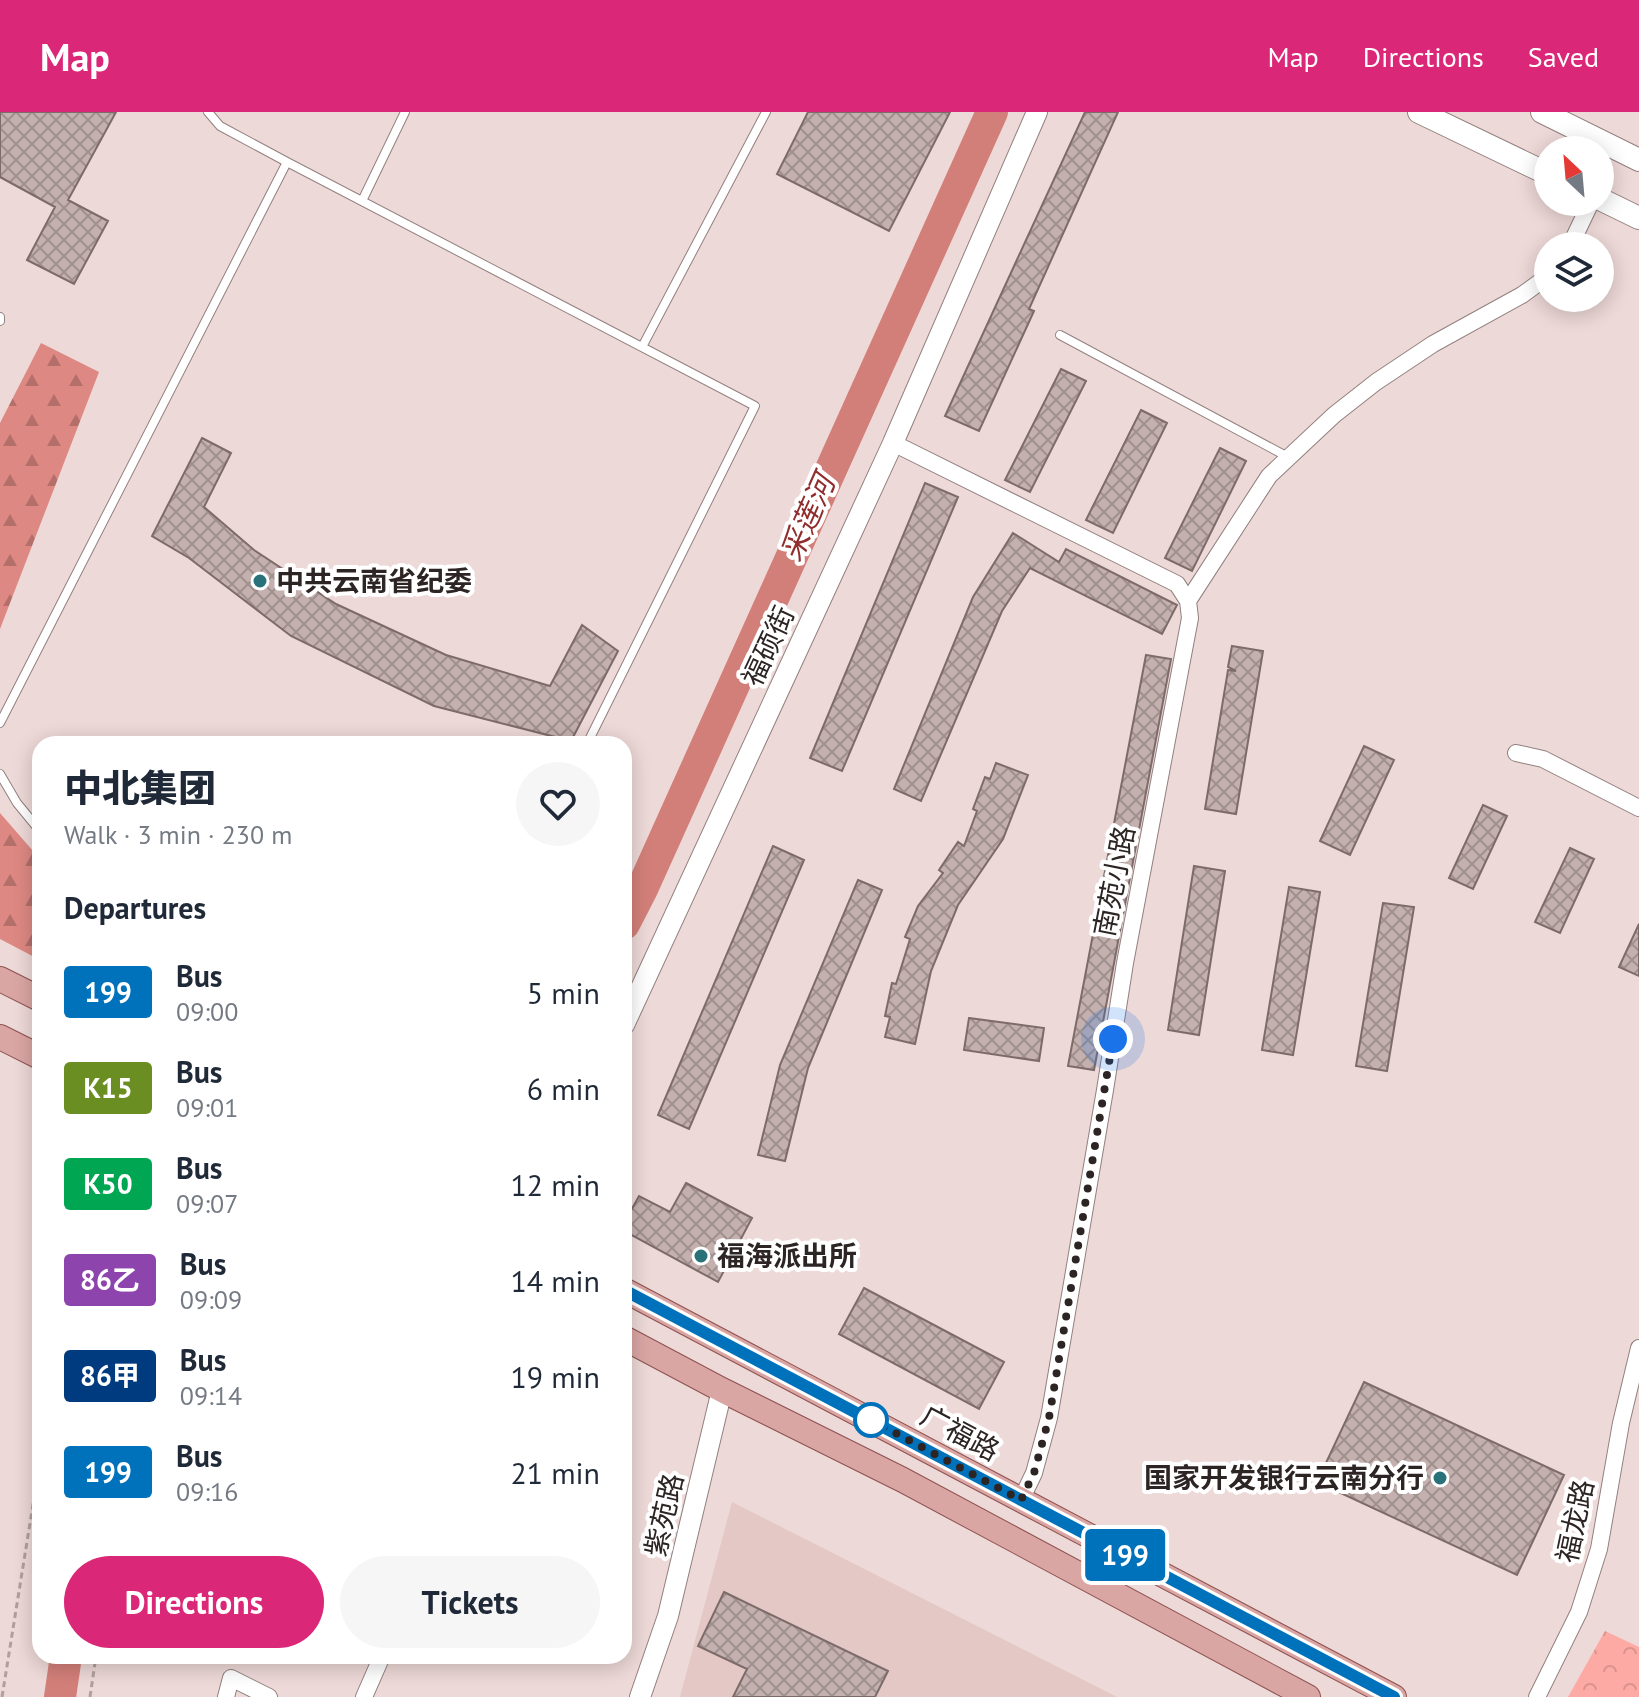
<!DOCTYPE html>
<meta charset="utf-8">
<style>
:root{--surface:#fff;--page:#f6f6f7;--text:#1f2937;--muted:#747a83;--accent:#db2777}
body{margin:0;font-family:"PT Sans","Noto Sans SC",sans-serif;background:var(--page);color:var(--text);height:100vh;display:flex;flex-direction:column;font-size:30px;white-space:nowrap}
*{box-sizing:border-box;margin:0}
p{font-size:26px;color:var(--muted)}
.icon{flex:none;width:44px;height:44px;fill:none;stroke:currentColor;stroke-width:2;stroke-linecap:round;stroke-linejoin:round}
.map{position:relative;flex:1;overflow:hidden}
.sheet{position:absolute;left:32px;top:624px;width:600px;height:928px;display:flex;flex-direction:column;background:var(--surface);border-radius:24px;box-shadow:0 4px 20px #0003}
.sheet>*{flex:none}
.badge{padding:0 16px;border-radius:6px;font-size:28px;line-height:52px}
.needle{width:52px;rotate:334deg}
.tools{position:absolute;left:1534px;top:24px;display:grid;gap:16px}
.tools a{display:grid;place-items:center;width:80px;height:80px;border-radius:50%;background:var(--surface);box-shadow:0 4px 20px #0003;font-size:40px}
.you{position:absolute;width:40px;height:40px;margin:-20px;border:6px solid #fff;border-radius:50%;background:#1a73e8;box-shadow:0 0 0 12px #1a73e833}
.map>.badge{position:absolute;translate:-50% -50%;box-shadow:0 0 0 4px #fff}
h2{padding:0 32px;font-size:30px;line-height:72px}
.round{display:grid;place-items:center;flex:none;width:84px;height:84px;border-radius:42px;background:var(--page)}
.headline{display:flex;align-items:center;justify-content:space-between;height:136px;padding:0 32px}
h1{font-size:38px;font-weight:800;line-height:60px}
.button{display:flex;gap:16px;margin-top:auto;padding:16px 32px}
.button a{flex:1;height:92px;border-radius:48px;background:var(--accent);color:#fff;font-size:32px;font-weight:800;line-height:92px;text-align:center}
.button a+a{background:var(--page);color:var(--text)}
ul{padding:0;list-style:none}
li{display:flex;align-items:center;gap:24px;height:96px;padding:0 32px}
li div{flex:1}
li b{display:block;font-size:30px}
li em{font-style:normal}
li .badge{min-width:88px;font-weight:700;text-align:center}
header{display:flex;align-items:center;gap:48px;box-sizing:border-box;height:112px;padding:0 40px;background:var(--accent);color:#fff}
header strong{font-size:38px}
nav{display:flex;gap:44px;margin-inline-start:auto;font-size:28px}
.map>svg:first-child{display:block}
.built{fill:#e3c8c5}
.forest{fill:url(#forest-firs)}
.park{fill:url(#park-crowns)}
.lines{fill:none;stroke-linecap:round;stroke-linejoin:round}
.river{stroke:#d37f79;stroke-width:32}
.building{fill:url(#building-cross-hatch);stroke:#7d6b6a;stroke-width:2}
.service-casing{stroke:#92807f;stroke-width:10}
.minor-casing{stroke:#92807f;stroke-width:18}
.tertiary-casing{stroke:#92807f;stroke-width:22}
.secondary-casing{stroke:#92807f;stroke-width:24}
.primary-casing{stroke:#8d5250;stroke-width:26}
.path{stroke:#afa09e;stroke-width:3;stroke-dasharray:6 4;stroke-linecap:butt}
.service{stroke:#fff;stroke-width:8}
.minor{stroke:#fff;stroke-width:16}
.tertiary{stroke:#fff;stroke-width:20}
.secondary{stroke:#fff;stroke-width:22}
.primary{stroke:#daa6a4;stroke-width:24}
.line-casing{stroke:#fff;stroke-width:18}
.line{stroke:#0072bc;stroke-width:12}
.walk{stroke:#2c2524;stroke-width:8;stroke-dasharray:0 14.4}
.poi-dot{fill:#297279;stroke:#fff;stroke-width:3}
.stop-dot{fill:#fff;stroke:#0072bc;stroke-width:4}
.labels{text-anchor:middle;stroke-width:8;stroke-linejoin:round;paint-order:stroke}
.poi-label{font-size:28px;font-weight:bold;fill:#2c2524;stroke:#fff;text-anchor:start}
.street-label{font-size:28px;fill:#2c2524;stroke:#fff}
.water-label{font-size:30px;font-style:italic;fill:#912d2d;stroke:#fff}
</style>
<header>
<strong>Map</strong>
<nav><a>Map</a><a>Directions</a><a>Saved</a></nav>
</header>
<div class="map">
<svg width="1639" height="1585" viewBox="0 0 1639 1585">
<defs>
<pattern id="forest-firs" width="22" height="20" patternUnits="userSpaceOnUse" patternTransform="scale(2)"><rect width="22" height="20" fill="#de8883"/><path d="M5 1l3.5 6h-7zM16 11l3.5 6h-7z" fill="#b46f6b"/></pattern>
<pattern id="park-crowns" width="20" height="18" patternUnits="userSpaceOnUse" patternTransform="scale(2)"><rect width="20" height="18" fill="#feaaa4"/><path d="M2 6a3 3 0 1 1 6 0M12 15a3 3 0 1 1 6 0" fill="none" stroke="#da928d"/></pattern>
<pattern id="building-cross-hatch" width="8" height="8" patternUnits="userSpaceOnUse" patternTransform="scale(2)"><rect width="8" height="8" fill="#c4b1af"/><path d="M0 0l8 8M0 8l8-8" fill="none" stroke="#9f908e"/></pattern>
</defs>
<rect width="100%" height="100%" fill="#edd9d7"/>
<!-- built -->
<path class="built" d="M732 1390 1117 1585H680Z"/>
<!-- forest -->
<path class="forest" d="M41 231 99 260 0 517V311Z
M0 701 40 747V848L0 827Z"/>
<!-- park -->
<path class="park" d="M1605 1519 1639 1535V1585H1568Z"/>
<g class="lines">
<!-- river -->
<path class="river" d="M624 812 642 777 992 0
M60 1585 66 1544"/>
</g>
<!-- building -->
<path class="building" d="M0 0H116L68 88 108 109 74 172 27 148 55 95 0 65Z
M808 0H950L889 119 777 62Z
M1085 0H1118L1029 197 1034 199 979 319 945 304Z
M1061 257 1086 269 1030 380 1005 368Z
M1141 298 1167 311 1113 421 1086 408Z
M202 326 231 341 204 395 254 438 336 492 446 543 550 574 582 513 618 539 571 629 434 594 291 524 189 446 152 424Z
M1220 336 1246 349 1192 459 1165 446Z
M925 371 958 385 842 659 810 646Z
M1013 421 1059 450 1066 437 1177 493 1162 522 1030 456 1002 499 921 689 894 677 973 485Z
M1232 534 1263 539 1236 702 1205 697 1228 558 1236 559 1228 555Z
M1146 543 1171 547 1094 958 1068 954Z
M1364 634 1394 648 1350 743 1320 729Z
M996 651 1028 663 1003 727 958 793 931 859 915 932 885 925 890 905 885 904 892 871 896 872 910 827 905 825 918 794 943 761 939 758 958 730 964 734 977 699 973 697 985 665 990 667Z
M1483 693 1507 704 1473 777 1449 766Z
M773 734 804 748 689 1017 658 1003Z
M1570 736 1594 747 1560 821 1535 810Z
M1194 754 1225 759 1199 923 1168 918Z
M858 768 882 778 808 956 785 1049 758 1043 780 953Z
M1289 775 1320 780 1293 943 1262 938Z
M1383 791 1414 795 1387 959 1356 954Z
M1639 812V864L1619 855Z
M969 906 1044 916 1039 949 964 938Z
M686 1071 752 1106 718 1170 624 1119V1111L639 1084 670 1100Z
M864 1176 1004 1250 979 1297 839 1222Z
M1364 1270 1564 1363 1517 1463 1317 1370Z
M724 1480 888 1559 875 1585H733L747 1557 698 1534Z"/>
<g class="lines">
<defs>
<path id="service" d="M208 0 220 14 287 50 755 294 587 632
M362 89 405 0
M0 205V209
M1060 223 1288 345
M642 235 766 0
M0 611 287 50
M0 662 17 691 40 719"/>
<path id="minor" d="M1570 134 1591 90
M893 331 1177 472 1188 489 1190 506 1125 851 1105 978 1049 1306 1034 1361 1021 1388
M1188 489 1269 364 1334 303 1376 270 1433 232 1522 183 1548 164
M1516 641 1543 647 1639 696
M226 1585 231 1566 269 1585
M364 1585 382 1544
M1537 1585 1579 1500 1599 1437 1621 1311 1639 1236"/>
<path id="tertiary" d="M624 913 893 331 1037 0
M640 1585 668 1504 722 1278"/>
<path id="secondary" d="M1419 0 1548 62
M1542 0 1639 48
M1600 87 1639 106"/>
<path id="primary" d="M0 867 40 887
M0 925 40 945
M624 1178 1394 1585
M624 1226 722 1278 903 1368 1308 1585"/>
</defs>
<!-- service casing -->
<use href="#service" class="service-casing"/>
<!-- minor casing -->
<use href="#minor" class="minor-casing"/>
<!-- tertiary casing -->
<use href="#tertiary" class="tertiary-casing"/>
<!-- secondary casing -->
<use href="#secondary" class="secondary-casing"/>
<!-- primary casing -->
<use href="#primary" class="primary-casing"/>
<!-- path -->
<path class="path" d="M2 1585 40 1349
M90 1585 96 1544"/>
<!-- service -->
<use href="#service" class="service"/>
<!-- minor -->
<use href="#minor" class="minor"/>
<!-- tertiary -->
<use href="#tertiary" class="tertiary"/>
<!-- secondary -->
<use href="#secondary" class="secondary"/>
<!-- primary -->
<use href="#primary" class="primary"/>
</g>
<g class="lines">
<defs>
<path id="line" d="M624 1178 1394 1585"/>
</defs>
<!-- line casing -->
<use href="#line" class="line-casing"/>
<!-- line -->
<use href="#line" class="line"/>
<!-- walk -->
<path class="walk" d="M871 1308 1021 1388 1034 1361 1049 1306 1113 927"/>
</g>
<!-- markers -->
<g class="poi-dot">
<circle cx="260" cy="469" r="8"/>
<circle cx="701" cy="1144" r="8"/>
<circle cx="1440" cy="1366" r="8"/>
</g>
<circle class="stop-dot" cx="871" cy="1308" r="16"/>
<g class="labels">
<!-- poi labels -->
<g class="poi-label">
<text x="276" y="479">中共云南省纪委</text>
<text x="717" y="1154">福海派出所</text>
<text x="1424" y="1376" text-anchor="end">国家开发银行云南分行</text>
</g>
<!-- street labels -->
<g class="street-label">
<text transform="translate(768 534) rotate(-65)" y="10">福硕街</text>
<text transform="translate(1114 769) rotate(-79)" y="10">南苑小路</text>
<text transform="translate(960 1321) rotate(28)" y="10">广福路</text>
<text transform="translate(664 1403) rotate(-77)" y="10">紫苑路</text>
<text transform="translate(1575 1409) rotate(-78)" y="10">福龙路</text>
</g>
<!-- water labels -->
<g class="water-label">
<text transform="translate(808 406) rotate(-66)" y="10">采莲河</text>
</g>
</g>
</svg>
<div class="tools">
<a><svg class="needle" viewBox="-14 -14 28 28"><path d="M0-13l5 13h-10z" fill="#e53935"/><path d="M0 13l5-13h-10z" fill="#747a83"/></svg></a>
<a><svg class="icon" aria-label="layers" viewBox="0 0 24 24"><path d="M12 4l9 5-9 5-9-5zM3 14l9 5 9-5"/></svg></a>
</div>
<div class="you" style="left:1113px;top:927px"></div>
<b class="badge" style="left:1125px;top:1443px;background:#0072bc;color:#fff">199</b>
<section class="sheet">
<div class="headline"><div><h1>中北集团</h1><p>Walk · 3 min · 230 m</p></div><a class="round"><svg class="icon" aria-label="heart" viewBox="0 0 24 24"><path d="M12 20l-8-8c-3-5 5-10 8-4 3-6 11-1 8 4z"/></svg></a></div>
<h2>Departures</h2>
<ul>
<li><span class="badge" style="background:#0072bc;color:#fff">199</span><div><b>Bus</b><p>09:00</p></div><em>5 min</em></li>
<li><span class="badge" style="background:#6b8e23;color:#fff">K15</span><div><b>Bus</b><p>09:01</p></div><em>6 min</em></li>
<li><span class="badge" style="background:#00a651;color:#fff">K50</span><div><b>Bus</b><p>09:07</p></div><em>12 min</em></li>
<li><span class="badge" style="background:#8e44ad;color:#fff">86乙</span><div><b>Bus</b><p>09:09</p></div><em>14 min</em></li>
<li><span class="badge" style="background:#003b80;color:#fff">86甲</span><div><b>Bus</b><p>09:14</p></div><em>19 min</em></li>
<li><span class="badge" style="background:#0072bc;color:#fff">199</span><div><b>Bus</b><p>09:16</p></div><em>21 min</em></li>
</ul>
<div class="button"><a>Directions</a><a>Tickets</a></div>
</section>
</div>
